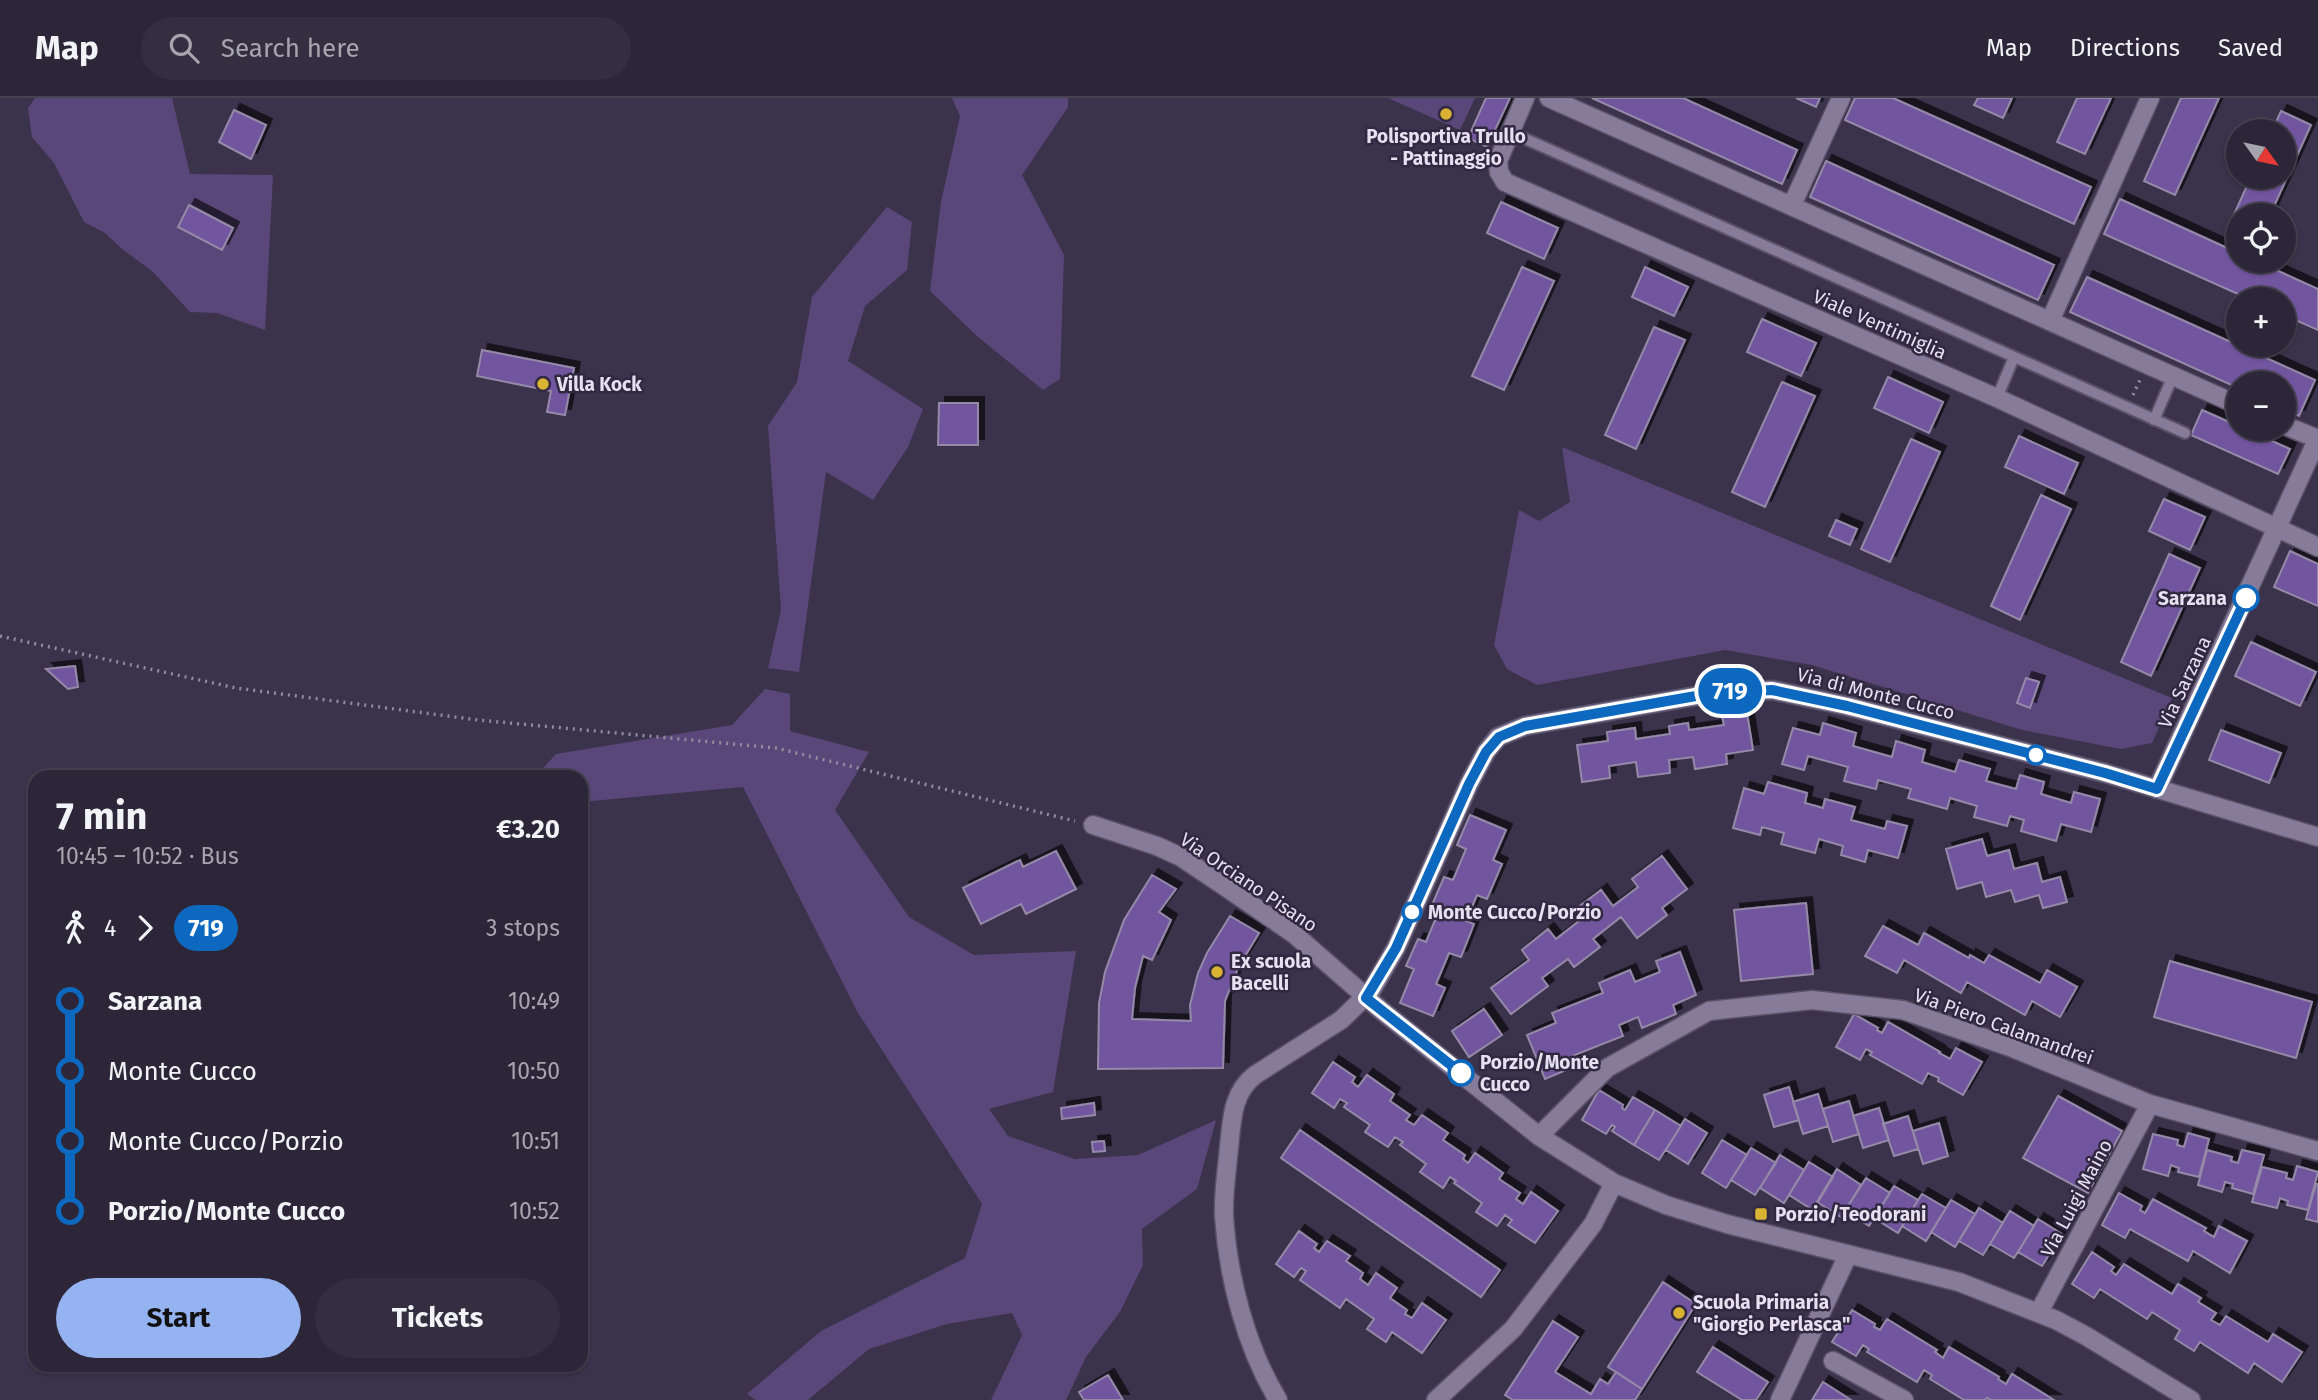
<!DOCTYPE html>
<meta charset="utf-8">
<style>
:root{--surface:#2c2638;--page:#342e40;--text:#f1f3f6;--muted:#a6a5ae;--line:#484353;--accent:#95b2f1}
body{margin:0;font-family:"Fira Sans",sans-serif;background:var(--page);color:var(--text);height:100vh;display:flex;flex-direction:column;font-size:26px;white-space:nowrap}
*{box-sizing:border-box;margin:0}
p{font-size:23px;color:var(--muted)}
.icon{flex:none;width:38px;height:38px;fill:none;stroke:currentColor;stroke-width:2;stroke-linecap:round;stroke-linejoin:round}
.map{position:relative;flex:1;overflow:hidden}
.panel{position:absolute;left:28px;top:672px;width:560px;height:602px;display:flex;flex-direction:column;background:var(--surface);border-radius:21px;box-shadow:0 2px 5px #0004,0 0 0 2px var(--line)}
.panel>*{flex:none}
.badge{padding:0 14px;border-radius:23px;font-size:24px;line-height:46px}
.needle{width:46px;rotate:123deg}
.buttons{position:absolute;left:2226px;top:21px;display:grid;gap:14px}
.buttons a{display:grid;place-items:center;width:70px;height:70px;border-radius:50%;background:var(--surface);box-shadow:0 2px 5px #0004,0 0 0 2px var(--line);font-size:35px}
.map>.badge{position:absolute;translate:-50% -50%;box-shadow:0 0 0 4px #fff}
.legs{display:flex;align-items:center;gap:10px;height:77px;padding:0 28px;font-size:23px}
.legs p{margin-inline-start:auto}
.head{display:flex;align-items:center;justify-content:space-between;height:119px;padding:0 28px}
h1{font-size:38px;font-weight:700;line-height:52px}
.action{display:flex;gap:14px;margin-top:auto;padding:14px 28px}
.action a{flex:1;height:80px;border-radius:42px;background:var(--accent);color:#111;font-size:28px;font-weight:700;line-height:80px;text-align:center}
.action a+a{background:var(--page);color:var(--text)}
ul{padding:0 28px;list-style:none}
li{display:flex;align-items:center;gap:24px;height:70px;font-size:26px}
li i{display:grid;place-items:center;width:10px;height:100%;margin:0 9px;background:currentColor}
li i::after{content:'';width:18px;height:18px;margin:-9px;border:5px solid;border-radius:50%;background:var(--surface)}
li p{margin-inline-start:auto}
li:first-child i{background:linear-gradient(#0000 50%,currentColor 0)}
li:last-child i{background:linear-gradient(currentColor 50%,#0000 0)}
header{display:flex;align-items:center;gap:42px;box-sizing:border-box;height:98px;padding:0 35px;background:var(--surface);border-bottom:2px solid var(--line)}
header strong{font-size:33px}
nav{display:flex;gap:38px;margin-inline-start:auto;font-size:24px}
.search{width:490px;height:63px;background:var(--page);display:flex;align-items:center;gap:18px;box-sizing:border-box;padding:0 24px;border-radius:38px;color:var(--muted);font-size:26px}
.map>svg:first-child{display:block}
.green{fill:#5a4779}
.building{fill:#72549f;stroke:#948aa8;stroke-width:2;filter:url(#shadow)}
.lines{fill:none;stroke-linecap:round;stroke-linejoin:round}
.service-casing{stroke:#595167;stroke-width:14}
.minor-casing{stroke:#595167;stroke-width:21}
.path{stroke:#928ba0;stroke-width:3.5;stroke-dasharray:2 5;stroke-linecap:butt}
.service{stroke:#867c99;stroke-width:10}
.minor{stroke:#867c99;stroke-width:18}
.line-1-casing{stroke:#fff;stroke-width:16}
.line-1{stroke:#0c69bf;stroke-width:10}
.poi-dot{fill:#dab333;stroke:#312841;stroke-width:2.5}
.stop-1-dot{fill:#fff;stroke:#0c69bf;stroke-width:3.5}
.labels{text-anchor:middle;stroke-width:5;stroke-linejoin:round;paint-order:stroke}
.poi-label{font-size:19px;font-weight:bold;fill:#e6e0f1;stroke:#312841;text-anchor:start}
.street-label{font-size:19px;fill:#e6e0f1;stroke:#312841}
.stop-label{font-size:19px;font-weight:bold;fill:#e6e0f1;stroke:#312841;text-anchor:start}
</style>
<header>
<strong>Map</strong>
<div class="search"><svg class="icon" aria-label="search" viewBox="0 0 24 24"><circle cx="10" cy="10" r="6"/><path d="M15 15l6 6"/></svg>Search here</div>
<nav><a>Map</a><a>Directions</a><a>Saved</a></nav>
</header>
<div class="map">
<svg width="2318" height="1302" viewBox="0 0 2318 1302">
<defs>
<filter id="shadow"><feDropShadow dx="6" dy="-6" stdDeviation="0" flood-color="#0009"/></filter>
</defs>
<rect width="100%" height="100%" fill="#3b324b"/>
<!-- green -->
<path class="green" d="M35 0H172L190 76 273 77 265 232 217 215 190 214 153 174 121 150 105 135 84 124 54 65 32 39 28 10Z
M952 0H1068V9L1022 77 1064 157 1060 281 1043 292 978 239 930 193 941 104 960 18Z
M1388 0H1475L1460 32Z
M887 109 912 124 907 172 865 208 848 263 923 311 908 349 873 402 826 374 799 574 768 570 781 512 768 328 797 284 812 199Z
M1562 349 2172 600 2152 645 2121 651 2022 632 1812 567 1725 552 1537 587 1507 571 1494 547 1519 412 1539 423 1570 404Z
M765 591 790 596V633L869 654 835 712 909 819 974 857 1076 853 1053 994 989 1011 1008 1038 1075 1061 1138 1057 1216 1022 1197 1091 1142 1131 1143 1167 1120 1214 1086 1259 1066 1302H991L1022 1237 1012 1215 947 1226 869 1251 808 1302H756L747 1296 821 1233 965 1160 982 1106 858 915 743 689 581 704V679H535L556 656 732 627Z"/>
<!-- building -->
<path class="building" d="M1486 0H1510L1487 49 1468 40Z
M1592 0H1683L1797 52 1782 86Z
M1796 0H1820L1816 9Z
M1855 0H1893L2091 89 2074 126 1845 22Z
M1978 0H2012L2003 20 1974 7Z
M2077 0H2111L2085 56 2057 44Z
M2181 0H2219L2175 97 2144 83Z
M234 12 266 27 251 61 219 44Z
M2281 13 2311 27 2270 117H2238V126L2231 123 2251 79H2284V33H2272Z
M1826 63 2054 167 2038 202 1810 99Z
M2120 101 2238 155V163H2256L2318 191V232L2284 217V201H2249L2104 136Z
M1501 104 1558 130 1544 161 1487 135Z
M189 107 233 130 222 152 178 129Z
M1522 169 1554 183 1504 292 1472 278Z
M1645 169 1688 189 1674 218 1632 199Z
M2087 179 2315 282 2299 318 2284 311V285H2238V290L2070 214Z
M1762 221 1816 245 1801 278 1747 254Z
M1654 229 1685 242 1636 351 1605 337Z
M482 252 574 270 565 317 547 314 551 293 477 278Z
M1888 279 1943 304 1929 335 1874 310Z
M1782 284 1815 298 1765 409 1732 394Z
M939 305H978V347H938Z
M2202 312 2238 328V331H2245L2290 351 2278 376 2191 337Z
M2019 338 2078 365 2064 396 2005 369Z
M1911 341 1940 354 1890 464 1861 451Z
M2041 397 2071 411 2020 522 1991 508Z
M2164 401 2205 419 2190 452 2149 433Z
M1836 422 1857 431 1850 447 1829 438Z
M2290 453 2318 466V508L2274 489Z
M2169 456 2200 470 2151 578 2121 564Z
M2251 544 2316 574 2300 608 2235 578Z
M75 568 78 589 68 591 46 571Z
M2026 580 2039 584 2030 610 2017 605Z
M1747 615 1753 652 1726 656 1727 666 1695 671 1693 659 1669 662 1670 675 1638 679 1636 664 1609 668 1610 680 1582 684 1577 647 1608 643 1607 634 1635 630 1636 641 1670 636 1669 628 1688 625 1689 632 1724 627 1722 618Z
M1823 625 1856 635 1853 648 1892 659 1896 643 1925 652 1922 664 1955 674 1959 662 1990 671 1986 683 2016 691 2020 677 2044 684 2041 696 2071 705 2074 694 2100 701 2091 734 2061 726 2056 743 2021 733 2024 722 2010 718 2007 728 1974 719 1977 708 1950 700 1947 711 1908 700 1911 691 1878 682 1876 691 1844 683 1848 669 1808 658 1804 672 1782 666 1793 630 1820 637Z
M2221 632 2281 655 2269 685 2209 662Z
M1768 684 1807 695 1805 705 1823 710 1825 701 1855 709 1851 722 1885 731 1887 723 1907 728 1898 760 1868 752 1865 764 1841 757 1843 748 1819 741 1815 755 1781 746 1784 735 1762 729 1760 737 1733 730 1744 690 1764 696Z
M1470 717 1506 732 1493 762 1502 766 1487 801 1477 797 1466 823 1474 826 1461 859 1449 855 1436 886 1445 890 1433 918 1400 905 1414 871 1406 868 1418 841 1426 844 1440 810 1432 807 1444 779 1453 782 1466 751 1457 747Z
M1982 741 1987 758 2009 752 2014 771 2037 765 2042 784 2060 779 2067 804 2043 810 2039 797 2015 804 2011 792 1986 799 1982 784 1957 791 1946 751Z
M1056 753 1076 791 1026 816 1021 806 981 826 963 790 1020 762 1023 769Z
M1662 758 1687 791 1662 810 1667 817 1637 840 1621 819 1593 841 1600 849 1574 869 1568 861 1542 880 1548 888 1511 916 1491 890 1529 862 1522 852 1548 831 1556 841 1584 819 1577 810 1601 792 1613 808 1638 789 1632 781Z
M1152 777 1176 791 1159 814 1171 822 1152 862 1143 858 1135 890 1132 921 1191 923 1190 907 1198 875 1207 855 1230 818 1259 835 1239 868 1225 903 1223 970 1098 971 1099 905 1105 874 1124 822Z
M1806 805 1813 876 1741 883 1734 812Z
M1883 828 1918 847 1924 835 1969 860 1970 857 1984 865 1989 857 2040 885 2047 872 2077 889 2060 919 2032 903 2025 917 1967 884 1961 895 1904 862 1897 875 1865 858Z
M1680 854 1696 897 1673 907 1676 916 1642 930 1638 919 1619 927 1623 938 1572 958 1576 968 1545 981 1527 937 1556 925 1552 915 1603 895 1599 885 1630 872 1635 884 1660 874 1656 863Z
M2170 863 2312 904 2296 960 2154 919Z
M1484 911 1502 937 1469 959 1452 933Z
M1854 916 1878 930 1877 932 1882 935 1888 924 1940 954 1939 955 1950 961 1956 950 1982 964 1963 997 1938 983 1939 980 1928 975 1922 986 1870 957 1872 954 1866 951 1860 962 1836 949Z
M1333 964 1355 979 1352 984 1358 989 1367 977 1394 996 1390 1003 1410 1017 1406 1022 1414 1027 1422 1017 1448 1035 1443 1042 1465 1057 1463 1061 1468 1065 1475 1055 1503 1075 1499 1081 1520 1095 1516 1101 1523 1106 1531 1094 1558 1113 1535 1145 1508 1127 1512 1122 1505 1117 1497 1128 1476 1114 1482 1105 1454 1085 1456 1083 1450 1079 1443 1090 1420 1074 1426 1066 1400 1047 1403 1044 1395 1039 1388 1049 1365 1034 1370 1027 1344 1009 1347 1005 1340 1001 1334 1010 1312 995Z
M1789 989 1799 1022 1774 1029 1764 997Z
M1599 992 1623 1007 1622 1010 1625 1012 1633 999 1655 1012 1634 1047 1612 1033 1615 1029 1612 1027 1606 1036 1582 1022Z
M1818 996 1828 1028 1803 1036 1793 1004Z
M2058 998 2122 1033 2088 1095 2023 1060Z
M1849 1003 1859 1036 1833 1044 1823 1011Z
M1094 1005 1095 1017 1062 1021 1061 1010Z
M1879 1010 1889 1042 1863 1050 1853 1018Z
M1655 1012 1681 1028 1659 1062 1634 1047Z
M1908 1018 1918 1051 1894 1058 1883 1026Z
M1685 1021 1707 1035 1688 1066 1666 1052Z
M1939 1025 1948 1058 1923 1066 1913 1033Z
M1300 1032 1500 1172 1481 1199 1281 1060Z
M2188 1035 2209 1041 2199 1079 2178 1074 2179 1070 2171 1067 2168 1078 2143 1071 2153 1036 2178 1042 2177 1047 2184 1049Z
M1722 1042 1747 1057 1726 1090 1702 1075Z
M1104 1043 1105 1053 1093 1054 1092 1044Z
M1751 1050 1776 1065 1755 1097 1731 1082Z
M2207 1052 2232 1059 2231 1063 2238 1065 2242 1052 2264 1057 2253 1096 2232 1090 2233 1086 2225 1084 2222 1094 2198 1087Z
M1780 1057 1804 1072 1784 1105 1760 1090Z
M1809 1064 1833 1079 1813 1112 1789 1097Z
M2297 1068 2318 1074 2308 1112 2287 1107 2288 1103 2280 1100 2277 1110 2252 1104 2262 1069 2287 1075 2286 1080 2293 1082Z
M1837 1071 1861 1087 1841 1119 1817 1104Z
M1866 1080 1890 1095 1869 1128 1845 1113Z
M2316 1086H2318V1124L2306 1121Z
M1894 1088 1918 1102 1898 1135 1874 1120Z
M2119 1095 2142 1108 2140 1112 2145 1115 2153 1101 2206 1130 2204 1133 2214 1139 2219 1128 2247 1143 2230 1175 2193 1153 2188 1163 2130 1131 2125 1140 2102 1127Z
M1922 1096 1946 1110 1926 1143 1902 1128Z
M1951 1102 1975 1116 1955 1149 1931 1134Z
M1979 1110 2003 1125 1983 1157 1959 1143Z
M2010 1113 2034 1128 2014 1160 1990 1146Z
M2038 1121 2062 1136 2042 1168 2018 1154Z
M1299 1133 1317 1146 1314 1150 1319 1154 1327 1143 1350 1158 1346 1163 1363 1175 1360 1181 1368 1187 1376 1175 1397 1190 1390 1200 1407 1212 1405 1216 1412 1220 1422 1205 1446 1222 1422 1255 1392 1234 1386 1244 1367 1231 1374 1221 1346 1201 1340 1210 1300 1182 1306 1173 1301 1170 1294 1179 1276 1166Z
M2092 1154 2114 1169 2111 1173 2116 1177 2124 1166 2172 1196 2178 1186 2201 1200 2198 1204 2216 1215 2211 1222 2220 1227 2226 1218 2268 1244 2273 1236 2302 1254 2282 1284 2254 1265 2248 1275 2200 1244 2194 1253 2175 1241 2180 1232 2152 1214 2147 1221 2100 1191 2094 1200 2072 1186Z
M1663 1184 1696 1206 1642 1291 1608 1269Z
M1852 1212 1875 1226 1874 1229 1880 1232 1887 1221 1937 1252 1935 1254 1943 1260 1949 1249 1999 1279 1998 1281 2006 1286 2012 1276 2054 1302H1991L1987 1300 1985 1302H1964L1930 1281 1932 1277 1924 1272 1917 1284 1867 1254 1869 1251 1863 1247 1856 1258 1832 1244Z
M1553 1223 1578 1239 1555 1274 1591 1296 1600 1281 1608 1286 1616 1274 1642 1291 1635 1302H1513L1505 1297Z
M1713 1249 1768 1284 1756 1302H1742L1697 1274Z
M1108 1277 1123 1302H1084L1079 1294Z
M1823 1284 1851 1302H1812Z"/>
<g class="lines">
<defs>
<path id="service" d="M1510 34 2185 335
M1997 300 2014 259
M2154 322 2173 278"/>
<path id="minor" d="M1525 0 1498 63 1499 74 1505 84 1997 300 2318 449
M1549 0 2238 307
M1792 107 1841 0
M2050 223 2150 0
M2284 327 2318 341
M2157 691 2318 340
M1093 727 1157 748 1181 759 1230 792 1294 836 1381 912 1539 1038 1614 1085 1666 1107 1727 1126 1959 1184 2056 1222 2086 1238 2191 1302
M1539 1038 1607 970 1709 913 1812 902 1903 912 2010 949 2150 1006 2318 1053
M2039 1214 2150 1006
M1833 1263 1904 1302
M1278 1302C1246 1249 1228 1180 1224 1118 1223 1096 1227 1072 1229 1049 1232 1021 1232 995 1255 977L1341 922 1371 893 1396 850 1469 686 1486 654 1498 639 1525 628 1713 595 1772 592 1847 608 2105 675 2318 739
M1436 1302 1513 1231 1593 1126 1614 1085
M1780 1302 1848 1157"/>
</defs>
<!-- service casing -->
<use href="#service" class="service-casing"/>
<!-- minor casing -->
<use href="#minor" class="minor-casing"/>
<!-- path -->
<path class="path" d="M2133 297 2140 282
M0 538 236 590 478 622 776 650 1075 723"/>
<!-- service -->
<use href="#service" class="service"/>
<!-- minor -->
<use href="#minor" class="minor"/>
</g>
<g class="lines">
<defs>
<path id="line-1" d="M1461 975 1366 900 1396 850 1469 686 1486 654 1499 639 1525 628 1713 595 1772 592 1847 608 2105 675 2157 691 2246 500"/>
</defs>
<!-- line-1 casing -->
<use href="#line-1" class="line-1-casing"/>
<!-- line-1 -->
<use href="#line-1" class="line-1"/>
</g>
<!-- markers -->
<g class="poi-dot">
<circle cx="1446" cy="16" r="7"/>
<circle cx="543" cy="286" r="7"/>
<circle cx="1217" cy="874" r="7"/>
<rect x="1754" y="1109" width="14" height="14" rx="3.5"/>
<circle cx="1679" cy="1215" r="7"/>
</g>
<g class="stop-1-dot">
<circle cx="2246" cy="500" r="12"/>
<circle cx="2036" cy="657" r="9"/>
<circle cx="1412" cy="814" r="9"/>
<circle cx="1461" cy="975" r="12"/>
</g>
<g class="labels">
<!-- poi labels -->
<g class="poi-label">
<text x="1446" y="45" text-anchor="middle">Polisportiva Trullo<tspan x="1446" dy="22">- Pattinaggio</tspan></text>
<text x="557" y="293">Villa Kock</text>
<text x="1231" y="870">Ex scuola<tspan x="1231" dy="22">Bacelli</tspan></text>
<text x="1775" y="1123">Porzio/Teodorani</text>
<text x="1693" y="1211">Scuola Primaria<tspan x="1693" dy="22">"Giorgio Perlasca"</tspan></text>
</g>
<!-- street labels -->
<g class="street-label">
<text transform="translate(1880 226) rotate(24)" y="7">Viale Ventimiglia</text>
<text transform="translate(2184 584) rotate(-65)" y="7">Via Sarzana</text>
<text transform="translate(1876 595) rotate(14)" y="7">Via di Monte Cucco</text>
<text transform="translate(1249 784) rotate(34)" y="7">Via Orciano Pisano</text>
<text transform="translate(2004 928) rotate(20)" y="7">Via Piero Calamandrei</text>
<text transform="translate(2076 1100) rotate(-62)" y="7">Via Luigi Maino</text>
</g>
<!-- stop labels -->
<g class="stop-label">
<text x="2227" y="507" text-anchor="end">Sarzana</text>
<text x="1428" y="821">Monte Cucco/Porzio</text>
<text x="1480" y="971">Porzio/Monte<tspan x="1480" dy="22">Cucco</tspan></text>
</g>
</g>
</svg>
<div class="buttons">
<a><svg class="needle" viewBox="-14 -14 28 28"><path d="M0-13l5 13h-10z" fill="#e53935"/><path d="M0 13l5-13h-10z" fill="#a6a5ae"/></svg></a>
<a><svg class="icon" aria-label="locate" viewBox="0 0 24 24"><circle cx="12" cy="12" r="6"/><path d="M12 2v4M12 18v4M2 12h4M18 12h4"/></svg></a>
<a>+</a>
<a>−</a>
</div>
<b class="badge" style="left:1730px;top:593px;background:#0c69bf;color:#fff">719</b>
<section class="panel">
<div class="head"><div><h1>7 min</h1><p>10:45 – 10:52 · Bus</p></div><b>€3.20</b></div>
<div class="legs"><svg class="icon" aria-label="walk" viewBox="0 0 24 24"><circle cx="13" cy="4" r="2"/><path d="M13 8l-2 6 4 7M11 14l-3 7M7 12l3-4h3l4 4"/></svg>4<svg class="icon" aria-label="forward" viewBox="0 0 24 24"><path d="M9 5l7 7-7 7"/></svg><b class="badge" style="background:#0c69bf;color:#fff">719</b><p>3 stops</p></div>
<ul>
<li><i style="color:#0c69bf"></i><b>Sarzana</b><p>10:49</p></li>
<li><i style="color:#0c69bf"></i><span>Monte Cucco</span><p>10:50</p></li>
<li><i style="color:#0c69bf"></i><span>Monte Cucco/Porzio</span><p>10:51</p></li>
<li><i style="color:#0c69bf"></i><b>Porzio/Monte Cucco</b><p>10:52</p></li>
</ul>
<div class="action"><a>Start</a><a>Tickets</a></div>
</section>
</div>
